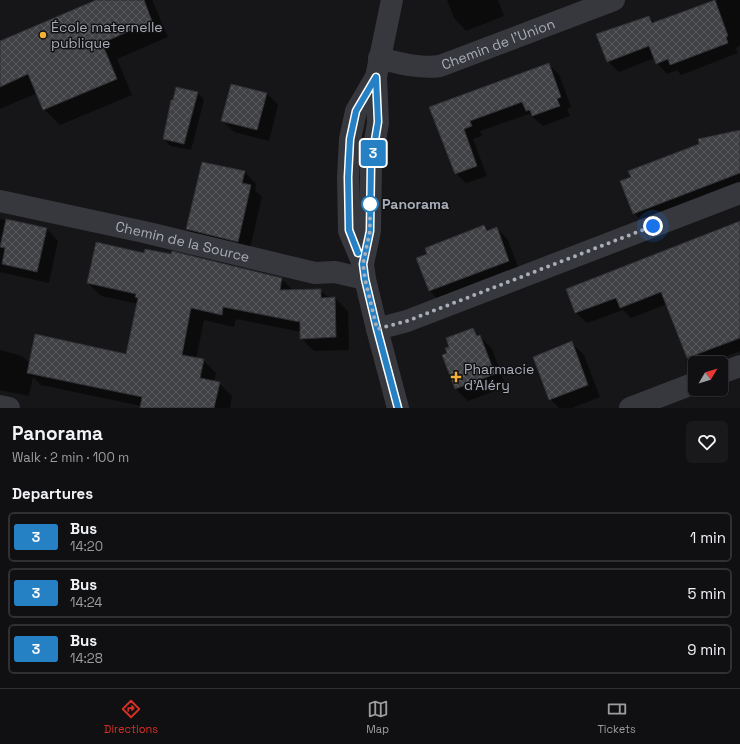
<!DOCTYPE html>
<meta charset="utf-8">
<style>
:root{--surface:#101012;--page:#19191b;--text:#f1f3f6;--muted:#9c9d9f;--line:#303032;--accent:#d93025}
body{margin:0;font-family:"Space Grotesk",sans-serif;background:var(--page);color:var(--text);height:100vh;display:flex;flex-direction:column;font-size:15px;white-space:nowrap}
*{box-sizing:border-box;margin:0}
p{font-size:13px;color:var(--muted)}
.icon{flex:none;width:22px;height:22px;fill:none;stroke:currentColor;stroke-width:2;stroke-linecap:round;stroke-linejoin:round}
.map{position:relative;height:408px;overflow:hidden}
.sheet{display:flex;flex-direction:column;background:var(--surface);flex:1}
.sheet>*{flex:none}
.badge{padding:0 8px;border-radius:3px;font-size:14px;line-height:26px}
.needle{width:26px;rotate:52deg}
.controls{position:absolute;left:688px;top:356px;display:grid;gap:8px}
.controls a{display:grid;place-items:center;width:40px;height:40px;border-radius:6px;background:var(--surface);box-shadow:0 1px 3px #0004,0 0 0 1px var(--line);font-size:20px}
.you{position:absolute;width:20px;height:20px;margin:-10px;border:3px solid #fff;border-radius:50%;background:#1a73e8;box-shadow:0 0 0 6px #1a73e833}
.map>.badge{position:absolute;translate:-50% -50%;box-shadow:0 0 0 2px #fff}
h2{padding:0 12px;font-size:15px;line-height:36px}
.round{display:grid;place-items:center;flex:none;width:42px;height:42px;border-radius:6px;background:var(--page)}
.headline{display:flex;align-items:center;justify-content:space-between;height:68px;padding:0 12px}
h1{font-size:19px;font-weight:700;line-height:30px}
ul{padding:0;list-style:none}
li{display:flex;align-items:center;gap:12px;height:50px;margin:0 8px 6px;padding:0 4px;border:2px solid var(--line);border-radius:6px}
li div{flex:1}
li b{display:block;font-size:15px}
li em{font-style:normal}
li .badge{min-width:44px;font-weight:700;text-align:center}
.dock{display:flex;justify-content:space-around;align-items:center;height:56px;border-top:1px solid var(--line);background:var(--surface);font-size:11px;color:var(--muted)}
.dock a{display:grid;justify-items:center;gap:2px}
.dock .active{color:var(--accent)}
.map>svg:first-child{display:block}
.shadow{fill:#0007}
.building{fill:url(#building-cross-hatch);stroke:#303034}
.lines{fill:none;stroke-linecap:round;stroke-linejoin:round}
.minor{stroke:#37383d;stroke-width:22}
.tertiary{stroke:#37383d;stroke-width:22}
.line-casing{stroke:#fff;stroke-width:9}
.line{stroke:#2581c4;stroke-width:6}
.walk{stroke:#a8adb8;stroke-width:4;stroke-dasharray:0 7.2}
.poi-dot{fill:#f2b134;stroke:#111113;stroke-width:1.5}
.stop-dot{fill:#fff;stroke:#2581c4;stroke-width:2}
.labels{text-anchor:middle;stroke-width:3;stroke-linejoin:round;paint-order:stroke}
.poi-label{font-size:14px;fill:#a8adb8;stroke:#111113;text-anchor:start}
.street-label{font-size:14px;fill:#a8adb8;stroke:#111113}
.stop-label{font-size:14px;font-weight:bold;fill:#a8adb8;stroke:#111113;text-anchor:start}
</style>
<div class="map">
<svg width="740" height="408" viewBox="0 0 740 408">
<defs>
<pattern id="building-cross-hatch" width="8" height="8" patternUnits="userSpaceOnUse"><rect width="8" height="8" fill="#404145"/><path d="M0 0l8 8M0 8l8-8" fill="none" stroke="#595a5e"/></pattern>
</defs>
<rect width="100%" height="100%" fill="#161618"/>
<!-- shadow -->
<path class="shadow" d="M99 0H152L168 37 117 59 132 95 60 125 44 109 37 93 0 109V42Z
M447 0H498L504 16 466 31 454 18Z
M718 0H740V45L736 48 738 53 681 75 677 70 667 74 657 63 655 58 619 72 608 61 649 17 655 23Z
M548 64 559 74 571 107 567 109 570 116 543 126 529 114 480 131 482 136 473 139 487 176 466 183 456 173 431 107Z
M177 88 198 93 204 100 191 150 170 146 164 139Z
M267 93 278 105 269 141 234 132 222 120Z
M740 129V195L649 229 634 213 699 144Z
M245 172 256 184 255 190 262 197 249 253 199 240 187 229Z
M0 219 47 229 58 241 49 283 0 272Z
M740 221V351L719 359V360L712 363H695V365L688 358 667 304 631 318 623 310 587 323 576 313 727 227 726 226Z
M484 226 489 231 497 228 508 240 520 272 441 303 430 291 418 259Z
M145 254 281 279 293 290H320L329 298H335L348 311 349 350 314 351 301 338V332L236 319 234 327 204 320 196 359 203 360 216 373 214 382 219 383 232 396 230 408H141V406L41 385 33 377 29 396 0 390V350L22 356 30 363 127 356 138 304 101 296 88 283Z
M473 329 492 349 506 387 468 401 456 389 448 354 450 348Z
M572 343 584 355 600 397 572 408H559L550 399Z"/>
<!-- building -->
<path class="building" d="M96 0H144L152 21 102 43 117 79 43 110 28 74 0 87V41Z
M715 0 728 36 726 37 728 43 670 65 668 59 656 64 649 46 607 62 596 34 649 16 652 23Z
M549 63 561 97 557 99 560 106 532 116 530 110 526 111 522 102 470 121 472 126 464 129 477 166 455 174 429 107Z
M231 84 267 93 257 130 221 121Z
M176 87 198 92 184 144 163 139 171 100H173Z
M740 130V173L633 214 620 181 631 177 628 171 699 144 698 139Z
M202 162 245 171 242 183 251 185 238 242 186 229Z
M6 219 47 228 37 272 2 264 5 248 0 247Z
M740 221V338L687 358 661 292 620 308 616 298 575 313 566 289Z
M484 225 487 231 497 227 509 261 429 291 416 258 427 254 425 248Z
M96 242 144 253 145 249 171 254 172 251 282 278 280 290 321 289V298L335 297 336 337 300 339V322L223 307 222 315 191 308 182 355 204 359 200 378 220 382 214 408H140L142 397 27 373 35 334 126 354 138 298 135 297 136 294 87 283Z
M473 328 477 336 480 335 495 374 455 389 442 355 447 353 445 348 449 347 446 338Z
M572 341 588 385 549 400 533 357Z"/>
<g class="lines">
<!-- minor -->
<g class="minor">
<path id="s1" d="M379 58C399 63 419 69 440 66L614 0"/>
<path id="s2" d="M0 201 144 232 315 273 335 272 365 279"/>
<path d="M377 329 407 321 740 193"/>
<path d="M721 373 740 366"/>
<path d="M0 406 9 408"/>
<path d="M630 408 695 383"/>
</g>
<!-- tertiary -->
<path class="tertiary" d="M376 77 356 111 350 139 348 177 349 231 363 264 365 279 377 329 398 408
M363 264 370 231 371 164 378 123 376 77 392 0"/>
</g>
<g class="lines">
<defs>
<path id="line" d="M358 253 349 230 348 177 350 139 356 111 376 77 378 122 371 164 370 231 363 264 365 279 377 329 398 408"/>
</defs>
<!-- line casing -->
<use href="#line" class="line-casing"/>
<!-- line -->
<use href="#line" class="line"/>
<!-- walk -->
<path class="walk" d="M370 204V231L363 264 365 279 377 329 407 321 653 226"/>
</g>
<!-- markers -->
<g class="poi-dot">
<circle cx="43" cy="35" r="4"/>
<path d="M454 371h4v4h4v4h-4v4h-4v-4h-4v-4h4z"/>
</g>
<circle class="stop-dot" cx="370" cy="204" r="8"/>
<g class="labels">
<!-- poi labels -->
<g class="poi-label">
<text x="51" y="32">École maternelle<tspan x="51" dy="16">publique</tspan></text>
<text x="464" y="374">Pharmacie<tspan x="464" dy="16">d'Aléry</tspan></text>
</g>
<!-- street labels -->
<g class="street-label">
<text dy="5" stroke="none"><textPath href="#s1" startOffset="124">Chemin de l'Union</textPath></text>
<text dy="5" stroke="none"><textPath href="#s2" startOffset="187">Chemin de la Source</textPath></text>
</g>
<!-- stop labels -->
<g class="stop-label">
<text x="382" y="209">Panorama</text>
</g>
</g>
</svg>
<div class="controls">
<a><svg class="needle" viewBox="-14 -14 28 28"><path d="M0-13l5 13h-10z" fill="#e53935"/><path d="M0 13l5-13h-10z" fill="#9c9d9f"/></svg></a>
</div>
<div class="you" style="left:653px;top:226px"></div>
<b class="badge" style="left:373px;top:153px;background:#2581c4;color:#fff">3</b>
</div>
<section class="sheet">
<div class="headline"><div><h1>Panorama</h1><p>Walk · 2 min · 100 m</p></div><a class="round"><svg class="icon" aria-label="heart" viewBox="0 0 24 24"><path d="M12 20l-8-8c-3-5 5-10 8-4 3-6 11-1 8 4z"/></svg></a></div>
<h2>Departures</h2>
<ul>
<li><span class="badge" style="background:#2581c4;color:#fff">3</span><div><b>Bus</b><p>14:20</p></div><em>1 min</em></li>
<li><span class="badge" style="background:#2581c4;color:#fff">3</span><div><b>Bus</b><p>14:24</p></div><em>5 min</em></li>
<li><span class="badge" style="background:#2581c4;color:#fff">3</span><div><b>Bus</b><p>14:28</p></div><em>9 min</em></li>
</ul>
</section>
<nav class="dock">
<a class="active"><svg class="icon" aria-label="directions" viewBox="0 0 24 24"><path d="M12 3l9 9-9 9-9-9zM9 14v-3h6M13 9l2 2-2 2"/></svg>Directions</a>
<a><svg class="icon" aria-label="map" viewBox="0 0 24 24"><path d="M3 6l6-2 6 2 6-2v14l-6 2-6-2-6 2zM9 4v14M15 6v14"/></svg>Map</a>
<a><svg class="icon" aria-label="tickets" viewBox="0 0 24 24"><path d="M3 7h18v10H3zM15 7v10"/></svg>Tickets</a>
</nav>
